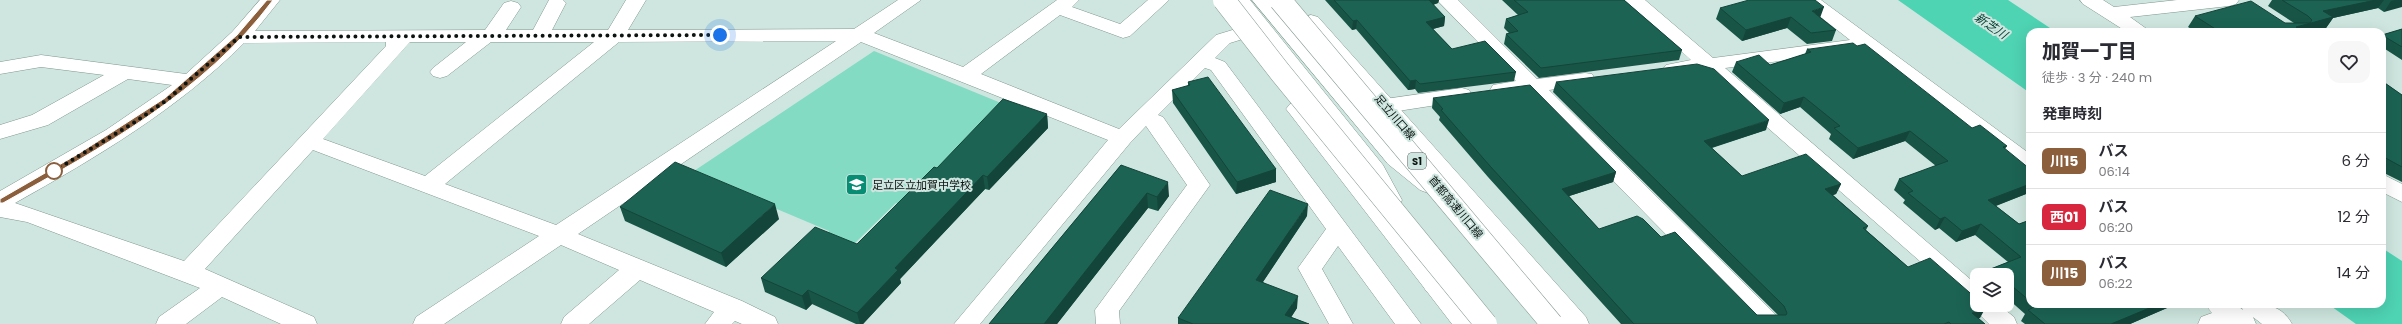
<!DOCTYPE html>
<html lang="ja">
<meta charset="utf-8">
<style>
:root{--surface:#fff;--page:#f7f7f7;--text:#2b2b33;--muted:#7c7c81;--line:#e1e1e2}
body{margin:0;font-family:Poppins,"Noto Sans JP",sans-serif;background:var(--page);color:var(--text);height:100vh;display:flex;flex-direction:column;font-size:15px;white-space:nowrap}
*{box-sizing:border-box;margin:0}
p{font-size:13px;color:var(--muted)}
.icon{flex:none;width:22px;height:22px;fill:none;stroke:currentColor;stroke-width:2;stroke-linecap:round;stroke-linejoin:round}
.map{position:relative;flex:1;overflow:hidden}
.sheet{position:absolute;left:2026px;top:28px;width:360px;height:280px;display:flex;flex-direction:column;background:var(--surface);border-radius:12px;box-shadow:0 4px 16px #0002}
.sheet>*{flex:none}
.badge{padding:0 8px;border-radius:6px;font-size:14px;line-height:26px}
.tools{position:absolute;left:1970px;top:268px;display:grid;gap:8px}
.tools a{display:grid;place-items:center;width:44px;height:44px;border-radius:8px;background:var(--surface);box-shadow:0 4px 16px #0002;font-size:20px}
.you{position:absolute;width:20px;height:20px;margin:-10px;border:3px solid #fff;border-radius:50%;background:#1a73e8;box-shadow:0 0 0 6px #1a73e833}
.map>.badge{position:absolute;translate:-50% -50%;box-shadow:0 0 0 2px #fff}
h2{padding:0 16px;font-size:15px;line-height:36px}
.round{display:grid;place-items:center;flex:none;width:42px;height:42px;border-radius:12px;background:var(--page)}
.head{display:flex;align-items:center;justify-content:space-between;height:68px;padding:0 16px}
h1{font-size:19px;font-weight:800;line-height:30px}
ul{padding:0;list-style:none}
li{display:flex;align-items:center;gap:12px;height:56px;padding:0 16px;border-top:1px solid var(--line)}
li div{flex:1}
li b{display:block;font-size:15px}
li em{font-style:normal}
li .badge{min-width:44px;font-weight:700;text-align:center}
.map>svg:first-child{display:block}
.green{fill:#82dbc2}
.water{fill:#4ed3b3}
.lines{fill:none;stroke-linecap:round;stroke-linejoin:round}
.minor-casing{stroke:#80978f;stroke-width:1}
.major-casing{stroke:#80978f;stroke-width:1}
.highway-casing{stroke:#80978f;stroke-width:1}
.minor{fill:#fff;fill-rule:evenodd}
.major{fill:#fff;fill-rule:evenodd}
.highway{fill:#fff;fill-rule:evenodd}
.highway-bridge-casing{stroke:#80978f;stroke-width:23;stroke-linecap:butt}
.highway-bridge{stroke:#fff;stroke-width:22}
.wall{fill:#185547}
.shaded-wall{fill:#14453a}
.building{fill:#1c6353;stroke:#14453a}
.line{fill:#8b5e3c;stroke:#fff}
.walk{stroke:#0c1412;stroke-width:4;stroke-dasharray:0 7.2}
.stop-dot{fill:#fff;stroke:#8b5e3c;stroke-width:2}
.labels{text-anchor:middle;stroke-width:4;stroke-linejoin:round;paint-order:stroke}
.shield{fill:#cee6df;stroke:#465350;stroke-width:1}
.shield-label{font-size:10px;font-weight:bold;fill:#0c1412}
.street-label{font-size:11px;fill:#0c1412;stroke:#cee6df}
.poi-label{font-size:11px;fill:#0c1412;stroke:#cee6df;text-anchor:start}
.water-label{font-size:12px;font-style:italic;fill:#003d30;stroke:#cee6df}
</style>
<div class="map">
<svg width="2402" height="324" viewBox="0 0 2402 324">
<rect width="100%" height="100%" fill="#cee6df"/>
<!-- green -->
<path class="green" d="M874 51 1001 103 903 206 896 203 853 245 827 234 829 231 691 173Z"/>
<!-- water -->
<path class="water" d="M1898 0H2008L2056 32H2030V93Z
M2382 248 2402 261V324H2356L2328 304H2382Z"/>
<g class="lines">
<defs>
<path id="minor" d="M260 0H280L255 31 485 30 504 3 511 1 518 3 521 7 506 30H533L549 0H563L566 3 552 30H608L626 0H646L628 30 854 29 898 0H921L874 33 963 67 1057 0H1079L1072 7 1120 24 1148 0H1169L1130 36 1123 38 1060 15 981 74 1119 129 1216 35 1239 28 1246 30 1249 34 1246 38 1230 43 1215 58 1225 62 1421 324H1395L1338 246 1322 269 1353 324H1329L1298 268 1326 229 1211 70 1205 68 1158 115 1163 117 1210 185 1119 311 1120 324H1096L1095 310 1187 185 1146 126 1130 143 980 324H954L1108 140 861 42 578 234 742 301 775 317 778 324H742L735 321 732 324H705L714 312 640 280 589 324H561L564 317 619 270 561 245 444 324H413L416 317 539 236 313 150 205 269 314 317 317 324H281L222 297 186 324H156L159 317 200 288 27 222 0 217V191L106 130 172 85 128 79 48 125 0 139V125L32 115 104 75 41 67 0 74V62L41 55 186 74 232 32ZM836 41 556 225 445 184 619 42ZM386 42V46L184 261 15 203C97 157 178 109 244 43ZM410 42H466L433 68 430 72 433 76 440 78 447 76 491 42H594L425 176 323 139Z
M1437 0H1458L1537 79 1585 73 1592 74 1595 79 1592 84 1549 90 1778 317 1781 324H1754L1527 93 1500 97 1493 95 1490 90 1493 85 1516 81Z
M1624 0H1645L1713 58 1850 40 1799 0H1821L2030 154V172L2022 170 1864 50 1725 68 1977 285V305H1999L2014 317 2017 324H1989L1971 306 1703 71 1673 75 1666 73 1663 69 1666 65 1691 60Z
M2080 0H2103L2114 7 2177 0H2239L2236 4 2229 6 2130 17 2151 32H2127L2083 4Z
M1462 88 1469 90 1472 95 1469 100 1385 113 1378 111 1375 106 1378 101 1385 99Z
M2382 174 2402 184V202L2382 192Z
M2205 304H2235L2243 310 2240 304C2261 304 2280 302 2292 324H2262L2253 317 2256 324H2198L2201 317 2212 313Z"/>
<path id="major" d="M1311 15 1318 17 1586 317 1589 324H1562L1304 25 1301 21 1304 17Z
M1297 102 1304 104 1478 324H1452L1290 114 1286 109 1290 104Z"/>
<path id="highway" d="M1230 0H1250L1383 165 1402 200 1399 206 1391 208 1383 206 1366 173Z
M1252 0H1272L1404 154 1436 180 1439 185 1436 190 1428 193 1420 190 1388 164Z
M1471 211 1479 213 1524 249 1528 255 1524 261 1516 264 1508 261 1463 225 1459 219 1463 213Z
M1413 235 1421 237 1425 243 1447 285 1444 291 1435 294 1426 291 1423 285 1401 243 1405 237Z"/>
</defs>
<!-- minor casing -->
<use href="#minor" class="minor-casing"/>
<!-- major casing -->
<use href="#major" class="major-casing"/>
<!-- highway casing -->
<use href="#highway" class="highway-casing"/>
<!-- minor -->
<use href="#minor" class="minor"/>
<!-- major -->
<use href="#major" class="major"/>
<!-- highway -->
<use href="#highway" class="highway"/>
<defs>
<path id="highway-bridge" d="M1224 0 1280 72 1486 324
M1280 0 1552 324"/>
</defs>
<!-- highway-bridge casing -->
<use href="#highway-bridge" class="highway-bridge-casing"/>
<!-- highway-bridge -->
<use href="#highway-bridge" class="highway-bridge"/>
</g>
<!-- wall -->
<path class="wall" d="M1325 0H1439L1438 3 1433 5 1445 17 1444 26 1433 29 1452 49 1516 72 1514 81 1418 93 1415 89 1408 90 1356 29 1352 30Z
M1502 0H1624L1682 50 1679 60 1539 78 1504 44 1506 34 1509 33 1504 28 1506 19 1518 15Z
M2272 0H2402L2384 12 2378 8 2333 18 2326 28 2311 32H2196L2188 27 2195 16 2285 23H2294L2268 6Z
M1720 8 1820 17 1836 30 1832 41 1807 44 1787 28 1742 41 1716 19Z
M2402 29V60L2382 47V35Z
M1807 49 1972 128 2007 146 2005 149 2029 190 2026 194 1996 206 2019 224 2030 220V304H2170L2167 308 2130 324H2025L2021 321 2025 314 2007 298V275H1982L1983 272 2008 262 1975 235 1956 242 1939 228 1935 230 1903 203 1905 200 1894 190 1899 179 1936 166 1905 141 1853 159 1829 139 1831 134 1800 107 1780 114 1732 72 1736 62 1770 65 1805 54Z
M2382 81 2402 95V182L2382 172Z
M1188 82 1276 169V182L1236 194 1173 103 1172 90 1188 86Z
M1556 82 1766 130 1712 148 1742 176 1841 184 1836 194 1833 195 1868 226 1866 230 1908 267 1980 318H1978L1985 324H1621L1488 177 1439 120 1440 117 1432 108 1433 98 1616 172 1613 182 1569 196 1599 229 1661 237 1757 315H1778L1553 92Z
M1047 114 1048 128 989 190 985 189 900 279 901 283 863 324H856L812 304 806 310 765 292 761 278 857 244 937 168Z
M1121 165 1169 196 1158 211 1148 208 1057 324H989Z
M620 207 779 219 726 267 625 221Z
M1307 216 1263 282 1297 308 1291 317 1309 324H1178V318Z"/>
<!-- shaded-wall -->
<path class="shaded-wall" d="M1426 0H1439L1438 3 1426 7Z
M2376 0H2384L2378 8 2333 18 2326 28 2311 32H2292L2296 27 2316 22 2323 11Z
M2395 0H2402V7L2384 12 2391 1Z
M1824 7 1820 18 1812 11Z
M1445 17 1444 26 1425 31 1426 22Z
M1791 17 1787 28 1742 41 1746 30Z
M1357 20 1356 29 1352 30 1353 21Z
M1416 80 1415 89 1408 90 1410 81Z
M1804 97 1800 107 1780 114 1784 103Z
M1047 114 1048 128 989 190 987 177Z
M1769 120 1766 130 1701 151 1704 141Z
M1910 131 1905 141 1853 159 1858 148Z
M1276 169V182L1236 194 1237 182Z
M1616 172 1613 182 1560 199 1562 189Z
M983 175 985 189 900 279 901 283 863 324H860L857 313 895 268Z
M2030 181V190H2029L2026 194 1982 211 1988 200Z
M1168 182 1169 196 1158 211 1157 197Z
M1841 184 1836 194 1821 199 1825 189Z
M1147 193 1148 208 1057 324H1044Z
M775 204 779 219 726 267 721 253Z
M1308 204 1307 216 1256 292V280Z
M1945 217 1939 228 1935 230 1940 219Z
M1981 224 1975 235 1956 242 1962 231Z
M808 290 812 304 806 310 802 296Z
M1298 296 1297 308 1287 324 1285 315Z
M2159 304H2170L2167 308 2130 324H2111Z
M1986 307 1980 318 1966 323 1972 313Z"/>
<!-- building -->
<path class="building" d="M1334 0H1429L1445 17 1426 22 1452 49 1485 41 1516 72 1420 84 1416 80 1410 81 1357 20 1353 21Z
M1514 0H1624L1682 50 1541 68 1506 34 1518 31 1506 19 1528 12Z
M1749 0H1815L1824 7 1812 11 1836 30 1811 33 1791 17 1746 30 1720 8Z
M2282 0H2376L2323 11 2333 17 2296 27 2303 32H2211L2217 30 2195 16 2251 1 2285 23H2310L2312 20 2308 16Z
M2402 29V47L2382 35Z
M1853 43 1857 46 1865 44 1972 128 1980 125 2007 146 2003 147 2030 169V184L1988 200 2019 224 2030 220V301L2007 282V275H1983V272L2021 257 1981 224 1962 231 1945 217 1940 219 1908 193 1913 191 1899 179 1948 161 1910 131 1858 148 1834 128 1840 126 1804 97 1784 103 1736 62 1759 55 1770 65 1811 52 1807 49H1810Z
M1697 64 1714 69 1769 120 1704 141 1742 176 1806 154 1841 184 1825 189 1868 226 1863 228 1908 267 1930 258 1977 299V305H1984L1986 307 1972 313 1985 324H1951L1949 322 1944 324H1634L1490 166 1441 110 1443 109 1433 98 1530 85 1616 172 1562 189 1599 229 1637 216 1643 219 1661 237 1675 232 1757 315H1786L1787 313 1784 306 1556 82Z
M1208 77 1276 169 1237 182 1172 90 1190 85 1188 82Z
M2382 81 2402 95V167L2382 156Z
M1003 99 1047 114 987 177 983 175 895 268 898 270 857 313 808 290 802 296 761 278 815 227 857 244 934 167 937 168Z
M675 162 775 204 721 253 620 207Z
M1121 165 1168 182 1157 197 1147 193 1044 324H989Z
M1270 190 1308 204 1256 280 1298 296 1285 315 1309 324H1193L1178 318Z
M2033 304H2159L2111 324H2045L2028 310 2036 306Z"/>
<!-- line -->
<path class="line" d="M267 0H273C205 92 101 148 3 203H0V199L78 154 165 98 237 35Z"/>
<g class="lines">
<!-- walk -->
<path class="walk" d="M54 171 135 122 167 100 239 37 720 35"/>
</g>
<!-- icons -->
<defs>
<symbol id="school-square" viewBox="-11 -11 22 22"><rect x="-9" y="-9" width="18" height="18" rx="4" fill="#068d74" stroke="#cee6df"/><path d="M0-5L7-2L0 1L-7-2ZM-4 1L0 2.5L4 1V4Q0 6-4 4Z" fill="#fff"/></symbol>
</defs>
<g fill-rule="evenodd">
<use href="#school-square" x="844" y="172" width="25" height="25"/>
</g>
<!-- markers -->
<circle class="stop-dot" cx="54" cy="171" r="8"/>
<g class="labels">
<!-- shield labels -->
<rect class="shield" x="1408" y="153" width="18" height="16" rx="3"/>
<g class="shield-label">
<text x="1417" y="165">S1</text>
</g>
<!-- street labels -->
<g class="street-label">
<text transform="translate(1395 117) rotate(49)" y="4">足立川口線</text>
<text transform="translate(1456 207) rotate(50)" y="4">首都高速川口線</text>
</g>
<!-- poi labels -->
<g class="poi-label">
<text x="872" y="189">足立区立加賀中学校</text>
</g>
<!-- water labels -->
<g class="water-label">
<text transform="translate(1991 26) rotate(34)" y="4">新芝川</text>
</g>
</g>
</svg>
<div class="tools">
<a><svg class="icon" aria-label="layers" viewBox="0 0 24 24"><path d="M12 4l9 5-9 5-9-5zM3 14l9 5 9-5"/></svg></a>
</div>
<div class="you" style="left:720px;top:35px"></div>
<section class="sheet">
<div class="head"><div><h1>加賀一丁目</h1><p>徒歩 · 3 分 · 240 m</p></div><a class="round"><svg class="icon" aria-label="heart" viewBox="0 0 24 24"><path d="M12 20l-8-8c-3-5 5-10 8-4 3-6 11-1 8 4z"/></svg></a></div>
<h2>発車時刻</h2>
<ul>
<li><span class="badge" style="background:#8b5e3c;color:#fff">川15</span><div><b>バス</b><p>06:14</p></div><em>6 分</em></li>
<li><span class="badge" style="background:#d7263d;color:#fff">西01</span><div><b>バス</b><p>06:20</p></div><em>12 分</em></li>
<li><span class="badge" style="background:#8b5e3c;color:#fff">川15</span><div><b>バス</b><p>06:22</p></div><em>14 分</em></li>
</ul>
</section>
</div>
